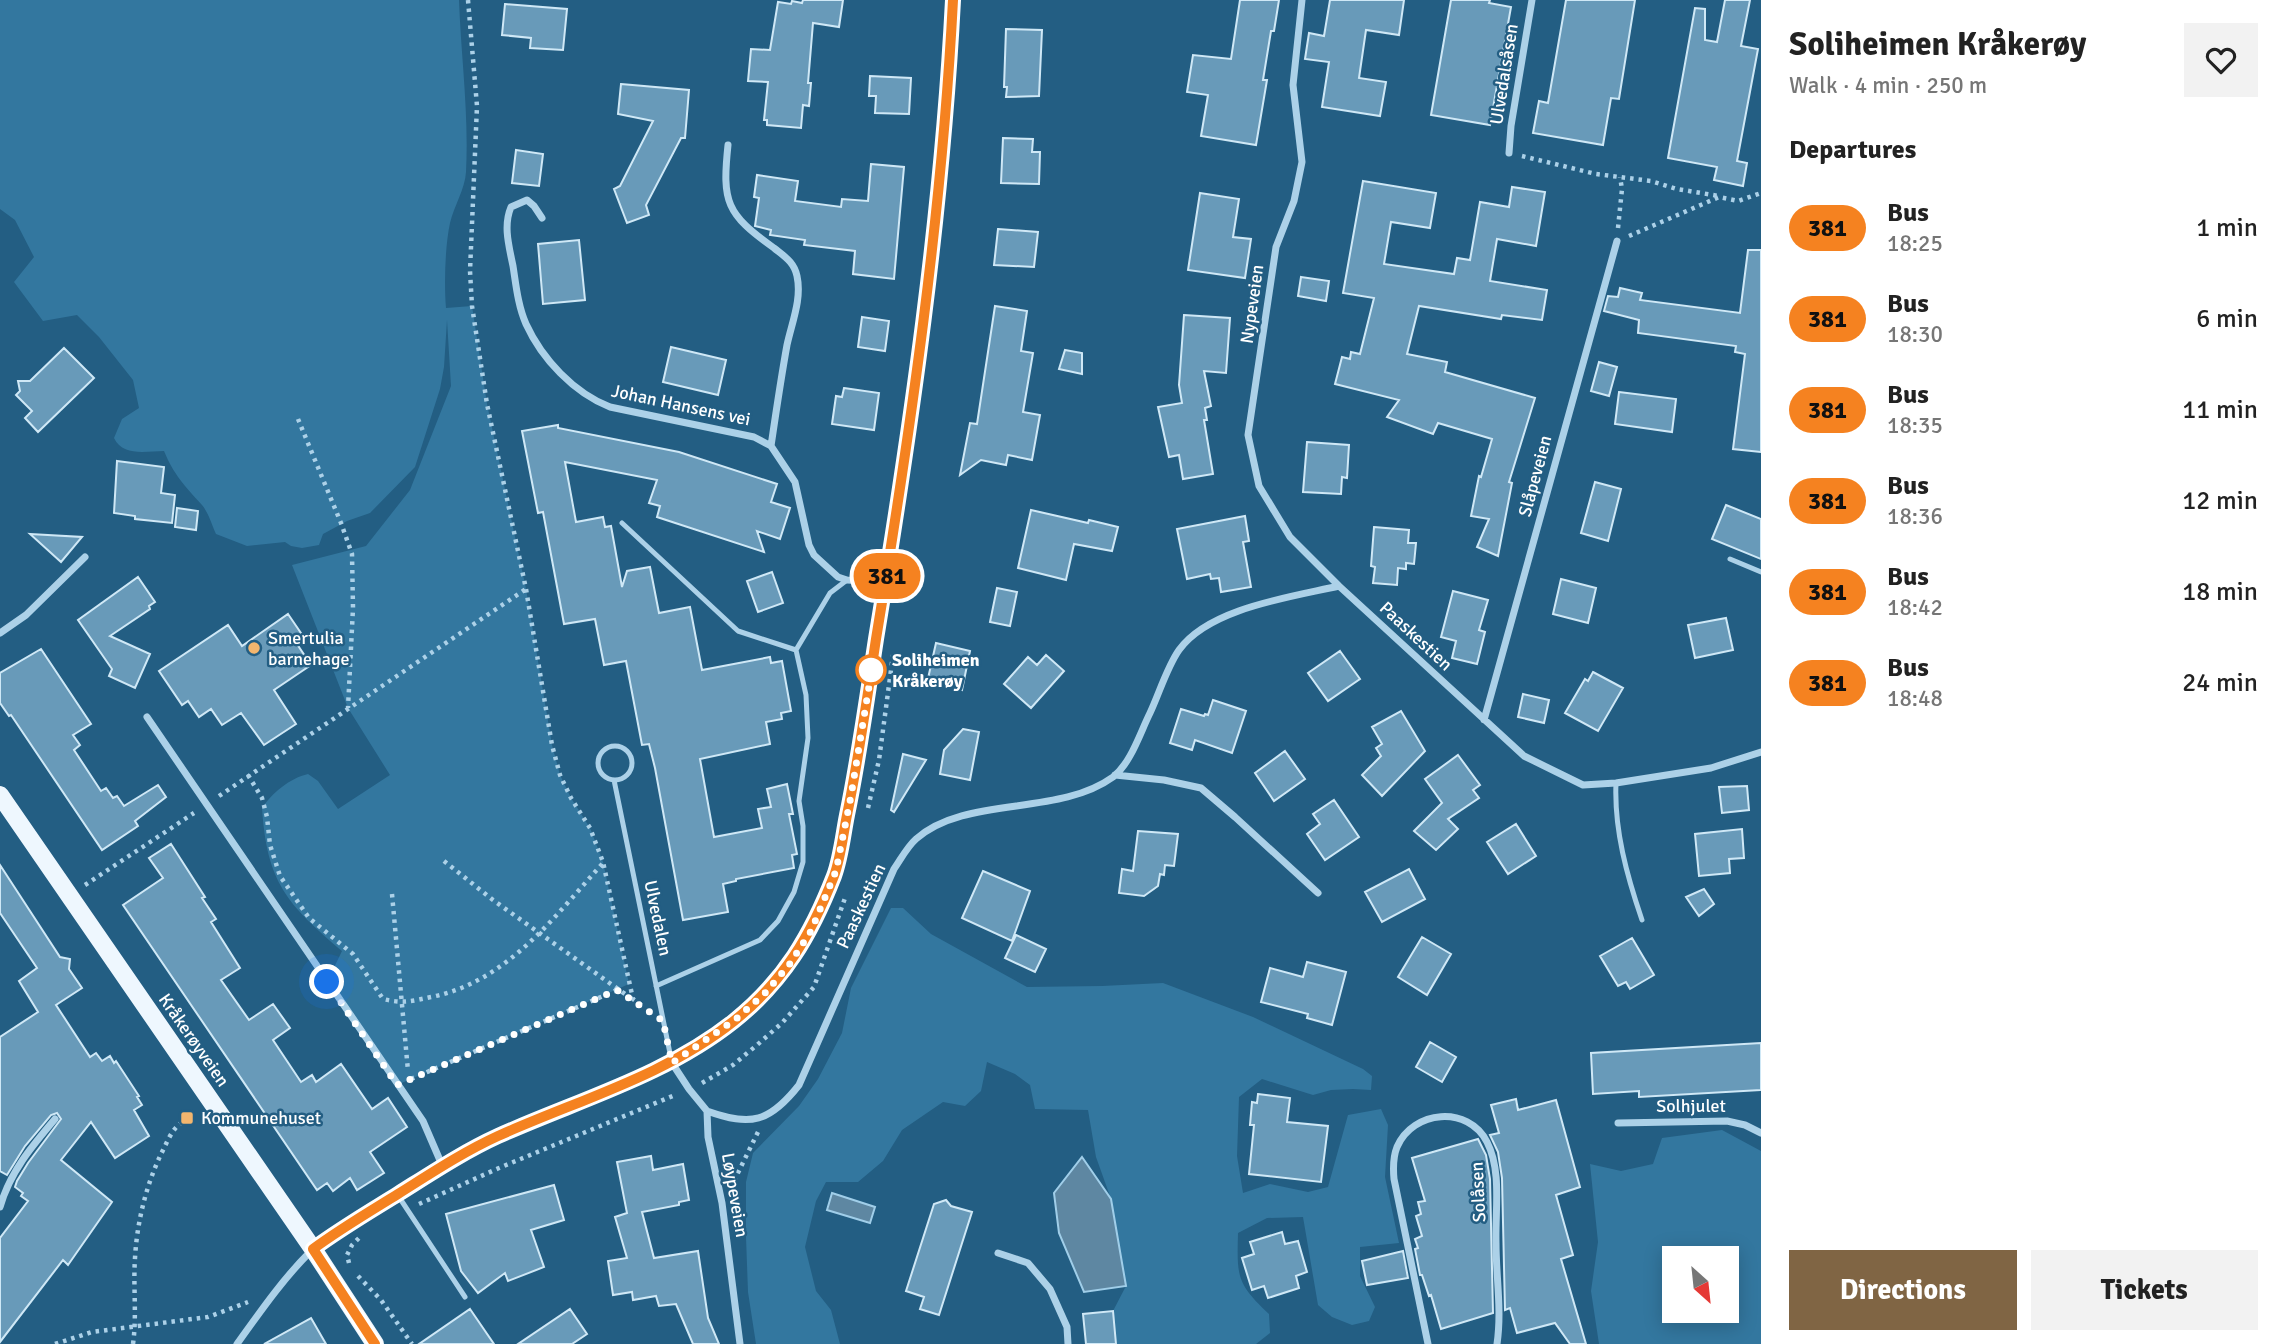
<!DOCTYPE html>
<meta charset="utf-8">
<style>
:root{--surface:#fff;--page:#f2f2f2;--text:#222;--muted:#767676;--accent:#806544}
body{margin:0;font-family:Signika,sans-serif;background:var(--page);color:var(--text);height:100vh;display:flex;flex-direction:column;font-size:26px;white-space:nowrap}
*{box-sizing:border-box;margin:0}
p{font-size:23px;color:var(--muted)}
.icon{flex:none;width:38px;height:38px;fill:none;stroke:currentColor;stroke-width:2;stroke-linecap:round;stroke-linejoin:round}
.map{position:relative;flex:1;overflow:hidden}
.details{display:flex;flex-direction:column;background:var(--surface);width:525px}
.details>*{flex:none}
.badge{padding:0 14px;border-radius:23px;font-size:24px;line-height:46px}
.needle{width:46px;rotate:153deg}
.controls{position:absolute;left:1662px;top:1246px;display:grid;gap:14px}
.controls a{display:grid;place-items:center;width:77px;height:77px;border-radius:0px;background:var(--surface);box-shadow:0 4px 18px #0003;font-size:35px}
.you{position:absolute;width:35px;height:35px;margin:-18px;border:5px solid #fff;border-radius:50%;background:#1a73e8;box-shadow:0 0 0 10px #1a73e833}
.map>.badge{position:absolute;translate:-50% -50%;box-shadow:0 0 0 4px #fff}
h2{padding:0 28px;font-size:26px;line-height:63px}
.round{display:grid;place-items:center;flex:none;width:74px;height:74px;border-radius:0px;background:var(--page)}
.overview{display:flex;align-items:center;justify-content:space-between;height:119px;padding:0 28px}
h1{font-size:33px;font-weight:700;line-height:52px}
.button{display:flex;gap:14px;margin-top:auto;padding:14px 28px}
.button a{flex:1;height:80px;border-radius:0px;background:var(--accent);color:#fff;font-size:28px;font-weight:700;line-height:80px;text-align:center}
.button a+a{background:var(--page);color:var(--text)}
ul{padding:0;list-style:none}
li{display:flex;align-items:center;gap:21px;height:91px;padding:0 28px}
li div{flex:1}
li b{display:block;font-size:26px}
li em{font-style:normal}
li .badge{min-width:77px;font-weight:700;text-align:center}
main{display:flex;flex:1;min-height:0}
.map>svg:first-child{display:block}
.green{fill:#33779f;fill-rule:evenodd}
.water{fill:#5e87a2;stroke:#a0cee9;stroke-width:2}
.building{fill:#689ab9;stroke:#cfe8f6;stroke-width:2}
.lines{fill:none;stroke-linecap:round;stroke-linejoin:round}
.path{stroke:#acd1e8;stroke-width:4.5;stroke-dasharray:3.5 5;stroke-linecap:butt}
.lane{stroke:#acd1e8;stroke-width:5}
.street{stroke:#acd1e8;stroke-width:7}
.primary{stroke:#eef7fe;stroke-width:18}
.line-casing{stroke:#fff;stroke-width:16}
.line{stroke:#f58220;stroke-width:10}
.walk{stroke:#fff;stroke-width:7;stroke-dasharray:0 12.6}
.poi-dot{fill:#f3b66e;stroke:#235e83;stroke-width:2.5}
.stop-dot{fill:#fff;stroke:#f58220;stroke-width:3.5}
.labels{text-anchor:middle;stroke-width:5;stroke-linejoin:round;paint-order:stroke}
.street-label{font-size:18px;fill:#fff;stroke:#235e83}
.poi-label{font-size:18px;fill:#fff;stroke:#235e83;text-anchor:start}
.stop-label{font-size:18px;font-weight:bold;fill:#fff;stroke:#235e83;text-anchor:start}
</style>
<main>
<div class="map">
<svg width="1761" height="1344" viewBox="0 0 1761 1344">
<rect width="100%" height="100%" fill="#235e83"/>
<!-- green -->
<path class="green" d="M0 0H459C461 57 469 114 466 172 465 189 454 206 450 223 445 246 444 284 446 308L472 306 487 404 526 589 552 745 560 775 571 798 590 828 603 862 629 984 397 1085 327 982 342 951C287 904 267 883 262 808 272 793 290 778 308 774L318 781 338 809 390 775 348 708 292 565 366 546 410 490 451 386 447 320 444 367 440 389 415 467 370 513 347 521 323 534 319 545 302 548 291 546 285 542 247 546 216 534C212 525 208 512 202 505 184 485 174 475 164 451 146 451 123 457 114 438L122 419 139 408 133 380 99 337 77 315 43 321 14 282 34 257 15 220 0 209Z
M891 908H903L931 934 1027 987 1102 986 1163 983 1253 1017 1363 1069 1372 1076 1371 1090 1353 1089 1331 1090 1313 1095 1262 1079 1239 1097 1237 1156 1243 1193 1270 1184 1308 1192 1328 1187 1348 1115 1381 1109 1388 1125 1385 1177 1399 1243 1360 1247V1276L1375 1307 1369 1321 1352 1325 1332 1317 1318 1305 1303 1217 1267 1218 1238 1233C1237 1276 1236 1283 1269 1314L1270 1333 1256 1344H1116L1113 1311 1126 1286 1111 1199 1096 1157 1088 1110 1035 1109 1030 1085 1015 1074 987 1062 981 1091 965 1106 943 1102 902 1130 883 1161 858 1182H826L816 1201 805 1247 816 1291 831 1310 840 1344H756L748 1292 746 1237V1182L753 1153 799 1106 818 1079 842 1033 851 988Z
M1722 1130 1761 1151V1344H1599L1591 1291 1598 1242 1590 1164 1621 1171 1653 1164 1662 1138ZM1675 1258H1727V1311H1675Z"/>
<!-- water -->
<path class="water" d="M1082 1157 1111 1199 1126 1286 1084 1292 1059 1233 1054 1193Z
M832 1193 875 1207 870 1223 827 1210Z"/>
<!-- building -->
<path class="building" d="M803 0H843L839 27 813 23 808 83H811L809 106 803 105 801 128 767 125V120H764L768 82 748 81 751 49 770 50 778 2 791 4 792 1 802 3Z
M1240 0H1279L1274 31H1271L1263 80H1267L1256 145 1201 136 1208 95 1187 92 1193 55 1231 59Z
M1330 0H1404L1399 35 1366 30 1359 78 1386 82 1380 116 1322 107 1329 62 1305 59 1309 33 1324 36Z
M1451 0H1490L1489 3 1511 7 1490 125 1431 115Z
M1566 0H1635L1619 99 1611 98 1603 145 1533 133 1539 101 1548 103Z
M1725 0H1750L1741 46 1758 49 1737 161 1747 163 1743 186 1714 180 1717 167 1668 158 1695 8 1705 9V40L1717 42Z
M505 4 567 9 563 50 530 48 531 38 502 35Z
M1006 29 1042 30 1039 96 1006 97 1007 87H1004Z
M870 76 911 78 909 114 875 113 876 96H869Z
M621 84 689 90 685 138H681L646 205 649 215 627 223 614 189 620 186 653 121 618 114Z
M1003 138 1033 139 1032 152H1040L1039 184 1001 183Z
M516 150 543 154 539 186 512 183Z
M871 164 904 167 894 279 853 274 855 251 804 245 805 240 770 235 771 230 755 226 759 198 754 197 757 175 798 181 795 201 841 207 842 199 868 201Z
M1363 181 1436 193 1430 228 1391 222 1384 264 1454 274 1457 258 1470 260 1480 202 1509 207 1512 187 1545 192 1536 246 1497 239 1490 281 1547 290 1542 320 1502 315 1501 319 1419 306 1407 354 1447 362 1445 372 1535 398 1509 482 1512 483 1498 556 1477 547 1489 519 1471 516 1479 476 1481 477 1492 439 1438 423 1433 434 1387 417 1399 400 1335 384 1342 357 1350 359 1351 352 1360 354 1374 298 1343 293Z
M1200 193 1239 199 1233 237 1251 239 1245 278 1188 270Z
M998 229 1038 232 1034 267 994 265Z
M579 240 585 300 543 304 538 244Z
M1748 250H1761V452L1733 449 1745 354 1735 352 1736 346 1638 333 1639 320 1604 311 1608 296 1618 297 1620 288 1642 293 1640 300 1740 313Z
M1301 277 1329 281 1326 301 1298 296Z
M995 306 1027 311 1021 351 1033 353 1023 412 1040 415 1032 460 1008 455 1006 465 981 460 960 475 970 423 977 424Z
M1184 315 1230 318 1226 373 1204 371 1211 406 1205 408 1207 420H1204L1213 474 1183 479 1179 455 1169 457 1158 407 1182 403 1179 385Z
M862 317 889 321 885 351 858 347Z
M671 347 726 360 718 395 663 382Z
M64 348 94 378 38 432 25 418 32 411 16 395 20 391 18 381H30Z
M1065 350 1082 353V374L1059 369Z
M1599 362 1617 367 1609 396 1591 391Z
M844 388 879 393 874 430 832 424 836 396 842 397Z
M1619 392 1676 399 1672 432 1615 424Z
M558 425V428L679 452 777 484 771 502 790 508 780 539 757 531 764 552 657 517 660 506 649 503 657 480 565 462 576 522 603 517 605 527 611 526 622 587 627 571 650 567 659 613 690 607 702 670 770 657 771 663 782 661 791 711 781 713 782 719 766 722 770 744 700 759 714 837 762 828 758 809 771 807 767 789 787 784 793 814H789L797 854 792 855 794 868 736 879V881L723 884 728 912 683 920 655 768 649 744 642 745 626 661 604 665 595 619 564 624 543 512 538 513 522 431Z
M1307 442 1349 445 1347 478 1342 477 1341 494 1303 492Z
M117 461 164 467 161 493 175 495 172 523 135 519V516L114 513Z
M1595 482 1621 489 1608 541 1581 533Z
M1726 505 1761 519V559L1712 539Z
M177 508 198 511 196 530 175 527Z
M1031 510 1088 523 1089 520 1118 527 1112 551 1074 544 1066 580 1018 568Z
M1245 516 1249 541 1243 542 1251 587 1221 592 1219 578 1211 579 1210 574 1187 579 1177 529Z
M1374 527 1409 530 1408 543H1416L1414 564 1406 563V569L1398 568 1397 585 1373 583 1375 567 1371 566Z
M30 534 82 537 61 562Z
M772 572 783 603 758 612 747 581Z
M138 577 155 602 149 606 150 609 110 636 150 654 135 688 109 676 112 669 78 620Z
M1561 579 1596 588 1588 623 1553 614Z
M997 588 1017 592 1010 626 990 622Z
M1453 591 1488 600 1479 630 1485 632 1477 664 1452 658 1456 641 1441 637Z
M288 614 305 639 297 644 311 665 274 690 296 724 264 745 241 713 222 725 211 709 199 717 188 701 182 705 159 671 228 625 242 646Z
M1726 618 1733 650 1695 658 1688 625Z
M936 643 970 651 962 690 927 683Z
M41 649 91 724 73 735 80 745 74 750 101 791 106 788 113 798 117 796 124 806 158 785 166 797 135 821 138 826 102 850 11 715 9 716 0 703V673Z
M1340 651 1360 679 1328 701 1308 673Z
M1046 655 1064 671 1031 708 1004 684 1028 657 1037 665Z
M1593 672 1623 688 1598 731 1565 713 1585 679 1588 681Z
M1523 694 1549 700 1544 723 1518 717Z
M1213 700 1246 711 1232 753 1195 740 1192 750 1170 743 1181 709 1204 716 1205 714 1208 715Z
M1401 711 1425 751 1382 796 1362 775 1381 756 1376 748 1382 744 1372 727Z
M963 729 979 732 970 780 940 774 944 750Z
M1285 751 1305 779 1274 801 1255 773Z
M903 754 926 760 894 812 891 810Z
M1458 755 1480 785 1473 790 1479 798 1448 819 1458 829 1436 850 1414 831 1442 803 1425 779Z
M1747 786 1749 810 1722 813 1719 787Z
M1334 800 1359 837 1325 860 1307 834 1320 824 1313 814Z
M1516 824 1536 856 1508 874 1487 842Z
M1742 829 1744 858 1729 859 1730 873 1699 876 1695 834Z
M1138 831 1178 834 1174 866 1165 865 1164 875 1160 874 1158 886 1144 896 1119 893 1122 869 1133 871Z
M171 844 205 897 202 898 216 919 211 922 240 968 221 980 249 1020 273 1004 290 1028 273 1040 301 1082 312 1075 316 1082 341 1064 372 1109 388 1098 407 1127 370 1152 384 1173 357 1190 350 1178 333 1191 327 1183 317 1190 123 905 163 878 149 858Z
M0 865 60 957 70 959 69 969 82 988 56 1005 90 1057 96 1053 102 1061 110 1056 114 1063 116 1061 139 1096 137 1097 142 1105 134 1110 149 1136 115 1158 91 1122 61 1160 112 1202 68 1265 63 1260 0 1342V1238L28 1201 21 1196 23 1193 15 1187 17 1181 28 1163 61 1119 57 1113 51 1115 25 1146 7 1175 0 1171V1037L38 1012 19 981 37 968 0 913Z
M1409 869 1425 899 1382 922 1365 892Z
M983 871 1030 891 1012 941 962 918Z
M1704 889 1714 904 1699 916 1686 897Z
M1016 935 1046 949 1035 972 1005 958Z
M1422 937 1451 954 1427 995 1398 977Z
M1632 938 1654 975 1630 989 1626 982 1618 986 1600 956Z
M1307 962 1346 972 1332 1025 1307 1018 1308 1014 1261 1002 1270 968 1303 977Z
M1430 1042 1456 1057 1442 1082 1416 1067Z
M1761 1043V1090L1639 1097V1091L1593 1094 1591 1053Z
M1258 1094 1290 1098 1287 1122 1328 1126 1321 1182 1249 1174 1254 1125H1250L1252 1102 1257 1103Z
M1516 1099 1518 1110 1556 1100 1580 1187 1556 1195 1573 1255 1561 1259 1586 1344H1570L1555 1323 1517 1333 1510 1308 1505 1310 1502 1178 1498 1152 1490 1135 1499 1133 1491 1105Z
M1478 1139 1486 1155 1490 1179 1493 1313 1441 1329 1431 1295 1429 1296 1422 1275H1420L1415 1249 1418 1248 1415 1239 1422 1236 1416 1216 1421 1214 1418 1202 1425 1201 1412 1158Z
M651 1156 653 1170 683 1164 689 1200 679 1202V1205L642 1212 654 1258 698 1251 708 1318 719 1344H693L676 1304 659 1306 656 1296 633 1300 632 1292 613 1295 608 1261 627 1258 615 1217 627 1213 617 1162Z
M554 1185 564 1220 531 1230 544 1267 508 1281 505 1273 478 1293 461 1271 446 1214Z
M946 1200 951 1206 972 1212 939 1315 920 1309 924 1297 906 1291 934 1204Z
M1282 1232 1285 1244 1298 1241 1307 1272 1296 1276 1299 1288 1268 1298 1264 1286 1252 1290 1242 1258 1254 1254 1250 1242Z
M1403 1251 1408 1278 1367 1285 1362 1261Z
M470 1309 494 1344H419Z
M570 1309 587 1334 572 1344H518Z
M1113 1311 1116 1344H1086L1083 1314Z
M311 1318 326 1344H264Z"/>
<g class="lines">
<!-- path -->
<path class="path" d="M468 0 477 106 470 271 472 306 487 404 526 589 552 745 560 775 571 798 590 828 603 862 633 999 645 1008
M1522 156 1596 174 1651 181 1677 189 1719 196
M1618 228 1622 189 1620 177
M1629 236 1719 197 1738 201 1761 193
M298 419 341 523 352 554 353 608 348 708
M248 775 262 798 267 817 270 845 280 876 309 918 353 954 383 999C403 1004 412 1001 431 997 507 982 554 917 603 863
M219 796 526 589
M868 808 879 760 893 655
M444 861 493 900 632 999
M85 885 194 813
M392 894 408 1071
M411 1079 617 990
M702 1083 733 1065 757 1045 782 1023 814 987 845 898
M734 1181 758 1132
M419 1204 499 1168 675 1095
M349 1263 347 1255 352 1245 362 1235
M358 1276 381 1300 412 1344
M55 1344 92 1332 208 1317 248 1302
M133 1344C137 1315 133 1287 135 1258 137 1222 146 1186 161 1154 167 1143 171 1130 181 1123"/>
<!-- lane -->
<path class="lane" d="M622 523 738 631 796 650 806 695 808 738 799 801 803 826V862L794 892 778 921 760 940 656 986
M1730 559 1761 572
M796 650 830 593 847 580
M598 763a17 17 0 1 1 34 0a17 17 0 1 1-34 0Z
M614 780 672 1063
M1616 783C1614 830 1627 876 1642 920
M397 1194 465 1297"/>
<!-- street -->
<path class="street" d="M1302 0 1293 85 1302 162 1294 201 1276 247 1248 435 1259 486 1290 537 1339 586 1524 756 1583 785 1616 783 1711 768 1761 752
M728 145C722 202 726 214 774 248 785 257 794 262 797 276 802 299 792 322 787 345 781 378 776 412 771 446
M1509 153 1511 126 1532 0
M542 218 534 206 527 200 511 207C503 226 509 246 513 266 516 285 518 306 526 324 542 359 574 393 610 407L754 437 771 446 795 482 809 545 814 555 838 577 847 580 886 582
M0 633 26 615 85 557
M147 717 423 1121 442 1165
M1484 720 1617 241
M1115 775 1164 780 1201 788 1235 817 1318 893
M672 1063 689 1089 707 1111 708 1137 722 1203 740 1344
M707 1111C751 1127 770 1122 799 1085L894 869C901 859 907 847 916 839 966 795 1058 817 1113 777 1131 763 1140 733 1150 713 1159 694 1167 667 1179 650 1209 608 1291 597 1339 586
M1618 1123 1727 1121 1745 1125 1761 1133
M0 1207C10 1172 32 1146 55 1119
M998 1253 1028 1263 1050 1289 1067 1327 1068 1344
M237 1344C260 1312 282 1280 310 1252 334 1229 365 1214 393 1197 427 1176 459 1155 495 1138 565 1104 643 1084 707 1041 748 1013 786 976 810 932 837 883 846 827 855 772 861 733 868 695 874 656 909 439 942 220 953 0
M1428 1344 1394 1179C1393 1168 1393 1157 1397 1147 1413 1110 1468 1105 1487 1142 1502 1171 1495 1211 1496 1243 1496 1277 1502 1310 1497 1344"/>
<!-- primary -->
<path class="primary" d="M0 795 313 1249 375 1344"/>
</g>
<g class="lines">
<defs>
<path id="line" d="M375 1344 313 1249C340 1229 369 1212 398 1194 430 1174 463 1152 498 1136 578 1100 665 1076 734 1021 784 981 811 935 834 876 841 857 843 835 847 815 859 757 867 698 876 639 911 427 942 214 953 0"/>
</defs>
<!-- line casing -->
<use href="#line" class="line-casing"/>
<!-- line -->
<use href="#line" class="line"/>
<!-- walk -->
<path class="walk" d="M327 982 397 1085 617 990 663 1021 672 1063 736 1019 765 993 789 965 811 931 836 871 851 796 873 662 871 670"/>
</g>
<!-- markers -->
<g class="poi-dot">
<circle cx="254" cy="648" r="7"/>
<rect x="180" y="1111" width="14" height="14" rx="3.5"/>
</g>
<circle class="stop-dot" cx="871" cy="670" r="14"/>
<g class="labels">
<!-- street labels -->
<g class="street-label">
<text transform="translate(1504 74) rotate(-81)" y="6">Ulvedalsåsen</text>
<text transform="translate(1252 304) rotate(-82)" y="6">Nypeveien</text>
<text transform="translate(681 405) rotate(12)" y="6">Johan Hansens vei</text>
<text transform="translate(1535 476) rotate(-75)" y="6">Slåpeveien</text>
<text transform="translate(1416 636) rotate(43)" y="6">Paaskestien</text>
<text transform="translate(861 906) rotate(-65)" y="6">Paaskestien</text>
<text transform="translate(658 918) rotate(78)" y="6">Ulvedalen</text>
<text transform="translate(194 1040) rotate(55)" y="6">Kråkerøyveien</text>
<text x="1691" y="1112">Solhjulet</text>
<text transform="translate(1478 1192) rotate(-93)" y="6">Solåsen</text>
<text transform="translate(735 1195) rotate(80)" y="6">Løypeveien</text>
</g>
<!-- poi labels -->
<g class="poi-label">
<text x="268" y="644">Smertulia<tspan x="268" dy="21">barnehage</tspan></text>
<text x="201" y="1124">Kommunehuset</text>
</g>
<!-- stop labels -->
<g class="stop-label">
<text x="892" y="666">Soliheimen<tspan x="892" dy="21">Kråkerøy</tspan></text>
</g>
</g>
</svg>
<div class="controls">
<a><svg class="needle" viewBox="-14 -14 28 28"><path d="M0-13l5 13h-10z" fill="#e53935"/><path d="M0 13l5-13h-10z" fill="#767676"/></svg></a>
</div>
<div class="you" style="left:327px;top:982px"></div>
<b class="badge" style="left:887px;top:576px;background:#f58220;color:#111">381</b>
</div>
<section class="details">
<div class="overview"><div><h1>Soliheimen Kråkerøy</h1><p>Walk · 4 min · 250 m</p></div><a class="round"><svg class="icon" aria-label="heart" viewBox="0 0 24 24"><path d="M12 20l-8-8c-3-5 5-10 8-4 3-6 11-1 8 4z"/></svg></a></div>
<h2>Departures</h2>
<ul>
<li><span class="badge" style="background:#f58220;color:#111">381</span><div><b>Bus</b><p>18:25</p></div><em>1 min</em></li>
<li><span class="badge" style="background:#f58220;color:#111">381</span><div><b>Bus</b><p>18:30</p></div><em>6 min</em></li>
<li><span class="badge" style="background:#f58220;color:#111">381</span><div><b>Bus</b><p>18:35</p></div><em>11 min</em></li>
<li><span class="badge" style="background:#f58220;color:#111">381</span><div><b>Bus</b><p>18:36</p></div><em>12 min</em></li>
<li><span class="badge" style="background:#f58220;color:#111">381</span><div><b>Bus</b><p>18:42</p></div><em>18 min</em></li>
<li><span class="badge" style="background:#f58220;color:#111">381</span><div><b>Bus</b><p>18:48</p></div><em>24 min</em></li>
</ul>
<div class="button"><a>Directions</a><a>Tickets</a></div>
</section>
</main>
